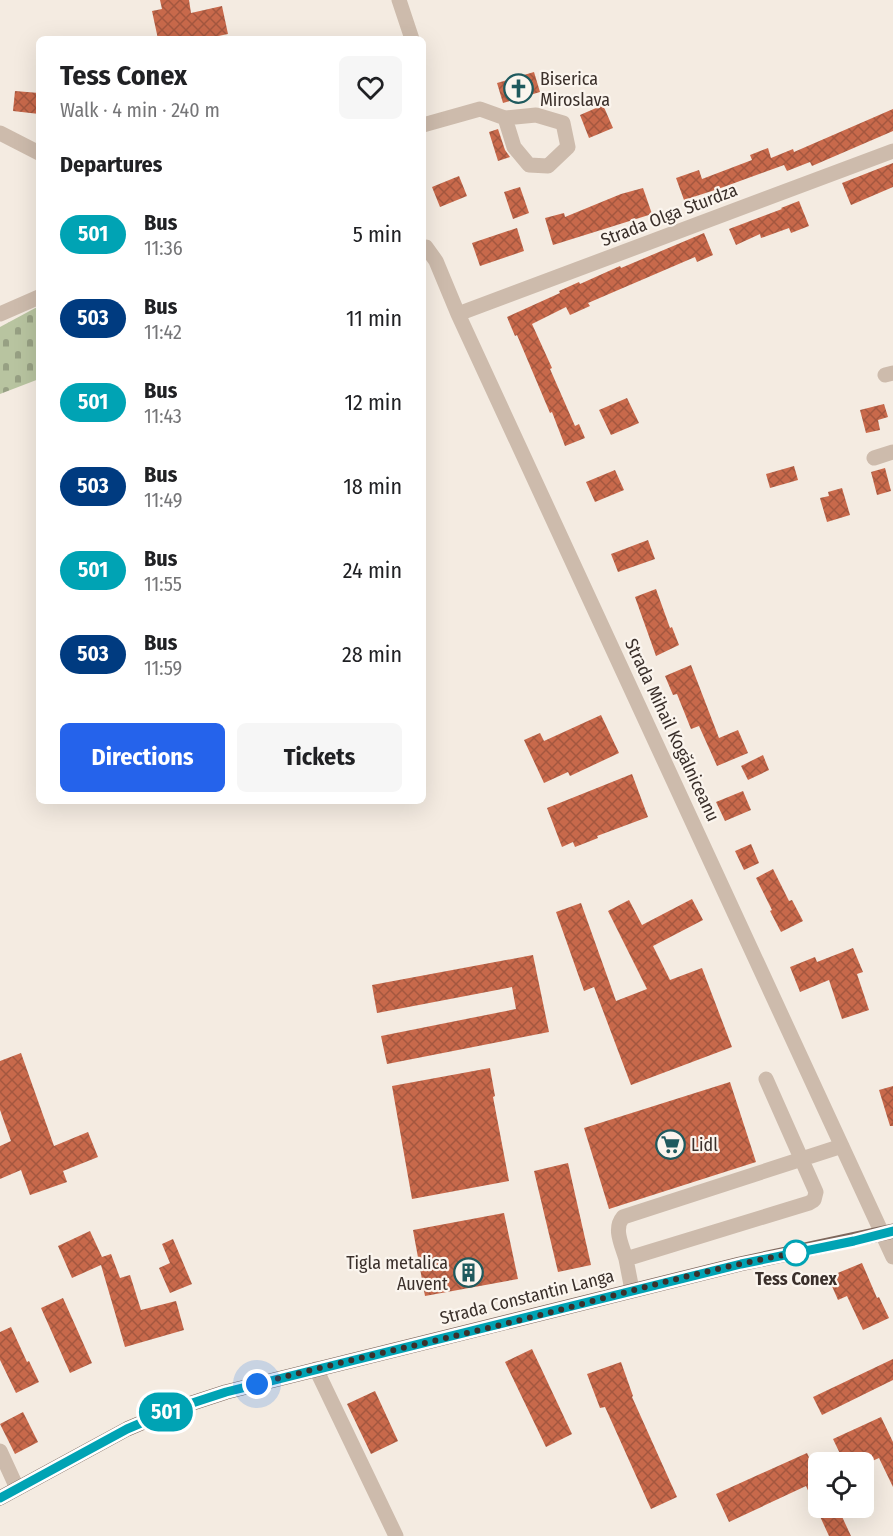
<!DOCTYPE html>
<meta charset="utf-8">
<style>
:root{--surface:#fff;--page:#f6f6f6;--text:#202124;--muted:#757577;--accent:#2563eb}
body{margin:0;font-family:"Fira Sans Condensed",sans-serif;background:var(--page);color:var(--text);height:100vh;display:flex;flex-direction:column;font-size:22px;white-space:nowrap}
*{box-sizing:border-box;margin:0}
p{font-size:20px;color:var(--muted)}
.icon{flex:none;width:33px;height:33px;fill:none;stroke:currentColor;stroke-width:2;stroke-linecap:round;stroke-linejoin:round}
.map{position:relative;flex:1;overflow:hidden}
.details{position:absolute;left:36px;top:36px;width:390px;height:768px;display:flex;flex-direction:column;background:var(--surface);border-radius:9px;box-shadow:0 6px 24px #0002}
.details>*{flex:none}
.badge{padding:0 12px;border-radius:20px;font-size:21px;line-height:39px}
.fabs{position:absolute;left:808px;top:1452px;display:grid;gap:12px}
.fabs a{display:grid;place-items:center;width:66px;height:66px;border-radius:9px;background:var(--surface);box-shadow:0 6px 24px #0002;font-size:30px}
.you{position:absolute;width:30px;height:30px;margin:-15px;border:4px solid #fff;border-radius:50%;background:#1a73e8;box-shadow:0 0 0 9px #1a73e833}
.map>.badge{position:absolute;translate:-50% -50%;box-shadow:0 0 0 3px #fff}
h2{padding:0 24px;font-size:22px;line-height:54px}
.round{display:grid;place-items:center;flex:none;width:63px;height:63px;border-radius:9px;background:var(--page)}
.overview{display:flex;align-items:center;justify-content:space-between;height:102px;padding:0 24px}
h1{font-size:28px;font-weight:700;line-height:45px}
.action{display:flex;gap:12px;margin-top:auto;padding:12px 24px}
.action a{flex:1;height:69px;border-radius:9px;background:var(--accent);color:#fff;font-size:24px;font-weight:700;line-height:69px;text-align:center}
.action a+a{background:var(--page);color:var(--text)}
ul{padding:0;list-style:none}
li{display:flex;align-items:center;gap:18px;height:84px;padding:0 24px}
li div{flex:1}
li b{display:block;font-size:22px}
li em{font-style:normal}
li .badge{min-width:66px;font-weight:700;text-align:center}
.map>svg:first-child{display:block}
.cemetery{fill:url(#cemetery-stones)}
.building{fill:url(#building-cross-hatch)}
.lines{fill:none;stroke-linecap:round;stroke-linejoin:round}
.minor{stroke:#cdbbac;stroke-width:15}
.major{stroke:#7d675c;stroke-width:15}
.line-casing{stroke:#fff;stroke-width:14}
.line{stroke:#00a3b4;stroke-width:9}
.walk{stroke:#3b302b;stroke-width:6;stroke-dasharray:0 10.8}
.stop-dot{fill:#fff;stroke:#00a3b4;stroke-width:3}
.labels{text-anchor:middle;stroke-width:4.5;stroke-linejoin:round;paint-order:stroke}
.poi-label{font-size:18px;fill:#3b302b;stroke:#fbf5ee;text-anchor:start}
.street-label{font-size:18px;fill:#3b302b;stroke:#fbf5ee}
.stop-label{font-size:18px;font-weight:bold;fill:#3b302b;stroke:#fbf5ee}
</style>
<div class="map">
<svg width="893" height="1536" viewBox="0 0 893 1536">
<defs>
<pattern id="cemetery-stones" width="16" height="16" patternUnits="userSpaceOnUse" patternTransform="scale(1.5)"><rect width="16" height="16" fill="#b8c4a0"/><path d="M2 7V4a2 2 0 0 1 4 0v3zM10 15v-3a2 2 0 0 1 4 0v3z" fill="#97a083"/></pattern>
<pattern id="building-cross-hatch" width="8" height="8" patternUnits="userSpaceOnUse" patternTransform="scale(1.5)"><rect width="8" height="8" fill="#c8694b"/><path d="M0 0l8 8M0 8l8-8" fill="none" stroke="#a4573f"/></pattern>
</defs>
<rect width="100%" height="100%" fill="#f4ebe1"/>
<!-- cemetery -->
<path class="cemetery" d="M39 306V379L0 394V327Z"/>
<!-- building -->
<path class="building" d="M160 0H189L191 13 222 6 228 34 204 39H158L152 11 162 9Z
M534 72 540 92 503 103 497 83Z
M15 91 39 93V114L13 111Z
M603 105 613 128 589 138 580 115Z
M893 109V131L812 166 810 162 787 171 784 165 718 189 684 200 676 178 699 170 702 179 752 160 750 155 768 148 771 158 793 149 794 152Z
M498 129 505 150 510 157 498 161 489 132Z
M893 163V187L851 205 842 183Z
M459 176 467 196 440 207 432 187Z
M520 187 529 213 513 219 504 192Z
M643 188 652 214 553 245 545 218 564 213 565 217 621 194Z
M799 201 809 226 791 233 789 228 761 238 760 234 736 245 729 229 782 209 781 208Z
M517 228 524 251 480 266 472 243Z
M704 233 713 255 697 262 695 257 588 303 590 306 570 315 566 307 532 324 552 368 550 369 575 426 579 424 585 438 565 446 552 412 550 413 517 335 515 336 507 317 560 293 559 291 579 282 580 284 620 266 621 268Z
M627 398 639 423 611 435 599 410Z
M884 404 888 417 878 420 880 430 866 433 860 410Z
M794 466 798 480 770 488 766 474Z
M885 468 891 491 877 495 871 472Z
M615 470 624 490 595 502 586 482Z
M842 488 850 515 827 522 820 498 829 496 828 492Z
M648 540 655 559 618 572 611 554Z
M656 589 670 628 672 627 679 645 656 656 635 597Z
M691 665 719 738 738 730 748 753 717 766 699 726 691 729 677 694 673 695 665 676Z
M601 715 619 753 570 776 568 772 544 783 524 740 540 733 544 741Z
M763 755 769 770 748 780 741 766Z
M632 774 648 817 597 836 598 838 575 847 573 842 562 847 547 808Z
M743 791 751 810 725 821 716 802Z
M751 844 759 863 744 870 735 851Z
M773 869 789 901 792 900 803 921 781 932 770 911 772 910 756 878Z
M692 899 703 920 653 946 670 980 702 968 732 1047 631 1085 594 987 584 991 556 912 581 903 616 1001 647 989 608 911 629 900 642 925Z
M853 948 863 972 857 974 869 1010 842 1019 829 980 800 992 790 967 815 957 817 962Z
M533 955 549 1032 387 1064 381 1036 516 1009 512 987 377 1013 372 985Z
M21 1053 54 1146 88 1132 98 1157 63 1171 67 1182 30 1195 21 1170 0 1179V1146L11 1141 0 1110V1061Z
M490 1068 495 1096 493 1097 509 1181 412 1199 392 1086Z
M730 1082 756 1162 609 1209 584 1128Z
M893 1086V1126H890L879 1090Z
M568 1163 591 1265 558 1272 534 1171Z
M504 1213 518 1279 425 1296 413 1230Z
M90 1231 102 1257 111 1254 120 1278 130 1275 141 1310 176 1301 184 1330 125 1347 101 1265 72 1278 58 1246Z
M173 1239 192 1284 170 1293 159 1268 170 1263 162 1244Z
M862 1263 877 1298 879 1297 889 1318 863 1330 847 1296 838 1300 828 1277Z
M63 1298 92 1363 70 1373 41 1308Z
M11 1327 27 1362 29 1361 39 1382 16 1393 0 1360V1332Z
M532 1349 572 1434 546 1447 505 1362Z
M893 1359V1380L822 1415 813 1397Z
M621 1362 633 1396 632 1397 677 1497 651 1509 605 1407 600 1408 587 1374Z
M375 1391 398 1441 371 1454 347 1404Z
M23 1412 38 1442 15 1454 0 1424Z
M881 1417 893 1442V1487L879 1458 870 1462H844L833 1439Z
M807 1453 819 1479V1508H838L851 1536H829L806 1486 729 1522 716 1494Z"/>
<g class="lines">
<!-- minor -->
<path class="minor" d="M399 0 412 39
M423 125 480 109 505 118 536 115 563 123 568 147 548 166 529 165 514 147 505 118
M0 133 39 153
M423 247H426L436 261 458 314 893 1257
M0 314 39 297
M458 314 893 151
M885 375 893 373
M874 458 893 452
M766 1079 816 1192 814 1200 809 1203 626 1259C622 1245 613 1229 623 1217L842 1146
M626 1259 632 1290
M316 1369 396 1536
M0 1451 17 1488"/>
<!-- major -->
<path class="major" d="M0 1498 127 1429 174 1409 226 1392 740 1264 893 1231"/>
</g>
<g class="lines">
<defs>
<path id="line" d="M0 1498 127 1429 174 1409 226 1392 741 1264 854 1241 893 1231"/>
</defs>
<!-- line casing -->
<use href="#line" class="line-casing"/>
<!-- line -->
<use href="#line" class="line"/>
<!-- walk -->
<path class="walk" d="M257 1384C351 1359 446 1339 540 1315 625 1293 709 1268 796 1253"/>
</g>
<!-- icons -->
<defs>
<symbol id="church-ring" viewBox="-11 -11 22 22"><circle r="9.5" fill="#fbf5ee" stroke="#1f5a5e" stroke-width="1.5"/><path d="M-1.2-6h2.4v3.5h3.3v2.4h-3.3V6h-2.4V-.1h-3.3v-2.4h3.3Z" fill="#1f5a5e"/></symbol>
<symbol id="supermarket-ring" viewBox="-11 -11 22 22"><circle r="9.5" fill="#fbf5ee" stroke="#1f5a5e" stroke-width="1.5"/><path d="M-6-5.5h2.5l.6 2H6L4.5 2H-2.5L-4.4-4H-6ZM-1.5 3.2a1.3 1.3 0 1 0 .1 0ZM3 3.2a1.3 1.3 0 1 0 .1 0Z" fill="#1f5a5e"/></symbol>
<symbol id="building-ring" viewBox="-11 -11 22 22"><circle r="9.5" fill="#fbf5ee" stroke="#1f5a5e" stroke-width="1.5"/><path d="M-4-6H4V6H1V3H-1V6H-4ZM-2.5-4.3h1.7v1.8h-1.7ZM.8-4.3h1.7v1.8H.8ZM-2.5-1h1.7V.8h-1.7ZM.8-1h1.7V.8H.8Z" fill="#1f5a5e"/></symbol>
</defs>
<g fill-rule="evenodd">
<use href="#church-ring" x="502" y="72" width="33" height="33"/>
<use href="#supermarket-ring" x="654" y="1128" width="33" height="33"/>
<use href="#building-ring" x="452" y="1256" width="33" height="33"/>
</g>
<!-- markers -->
<circle class="stop-dot" cx="796" cy="1253" r="12"/>
<g class="labels">
<!-- poi labels -->
<g class="poi-label">
<text x="540" y="85">Biserica<tspan x="540" dy="21">Miroslava</tspan></text>
<text x="691" y="1151">Lidl</text>
<text x="448" y="1269" text-anchor="end">Tigla metalica<tspan x="448" dy="21">Auvent</tspan></text>
</g>
<!-- street labels -->
<g class="street-label">
<text transform="translate(669 215) rotate(-21)" y="6">Strada Olga Sturdza</text>
<text transform="translate(672 730) rotate(65)" y="6">Strada Mihail Kogălniceanu</text>
<text transform="translate(527 1297) rotate(-14)" y="6">Strada Constantin Langa</text>
</g>
<!-- stop labels -->
<g class="stop-label">
<text x="796" y="1285">Tess Conex</text>
</g>
</g>
</svg>
<div class="fabs">
<a><svg class="icon" aria-label="locate" viewBox="0 0 24 24"><circle cx="12" cy="12" r="6"/><path d="M12 2v4M12 18v4M2 12h4M18 12h4"/></svg></a>
</div>
<div class="you" style="left:257px;top:1384px"></div>
<b class="badge" style="left:166px;top:1412px;background:#00a3b4;color:#fff">501</b>
<section class="details">
<div class="overview"><div><h1>Tess Conex</h1><p>Walk · 4 min · 240 m</p></div><a class="round"><svg class="icon" aria-label="heart" viewBox="0 0 24 24"><path d="M12 20l-8-8c-3-5 5-10 8-4 3-6 11-1 8 4z"/></svg></a></div>
<h2>Departures</h2>
<ul>
<li><span class="badge" style="background:#00a3b4;color:#fff">501</span><div><b>Bus</b><p>11:36</p></div><em>5 min</em></li>
<li><span class="badge" style="background:#003b80;color:#fff">503</span><div><b>Bus</b><p>11:42</p></div><em>11 min</em></li>
<li><span class="badge" style="background:#00a3b4;color:#fff">501</span><div><b>Bus</b><p>11:43</p></div><em>12 min</em></li>
<li><span class="badge" style="background:#003b80;color:#fff">503</span><div><b>Bus</b><p>11:49</p></div><em>18 min</em></li>
<li><span class="badge" style="background:#00a3b4;color:#fff">501</span><div><b>Bus</b><p>11:55</p></div><em>24 min</em></li>
<li><span class="badge" style="background:#003b80;color:#fff">503</span><div><b>Bus</b><p>11:59</p></div><em>28 min</em></li>
</ul>
<div class="action"><a>Directions</a><a>Tickets</a></div>
</section>
</div>
